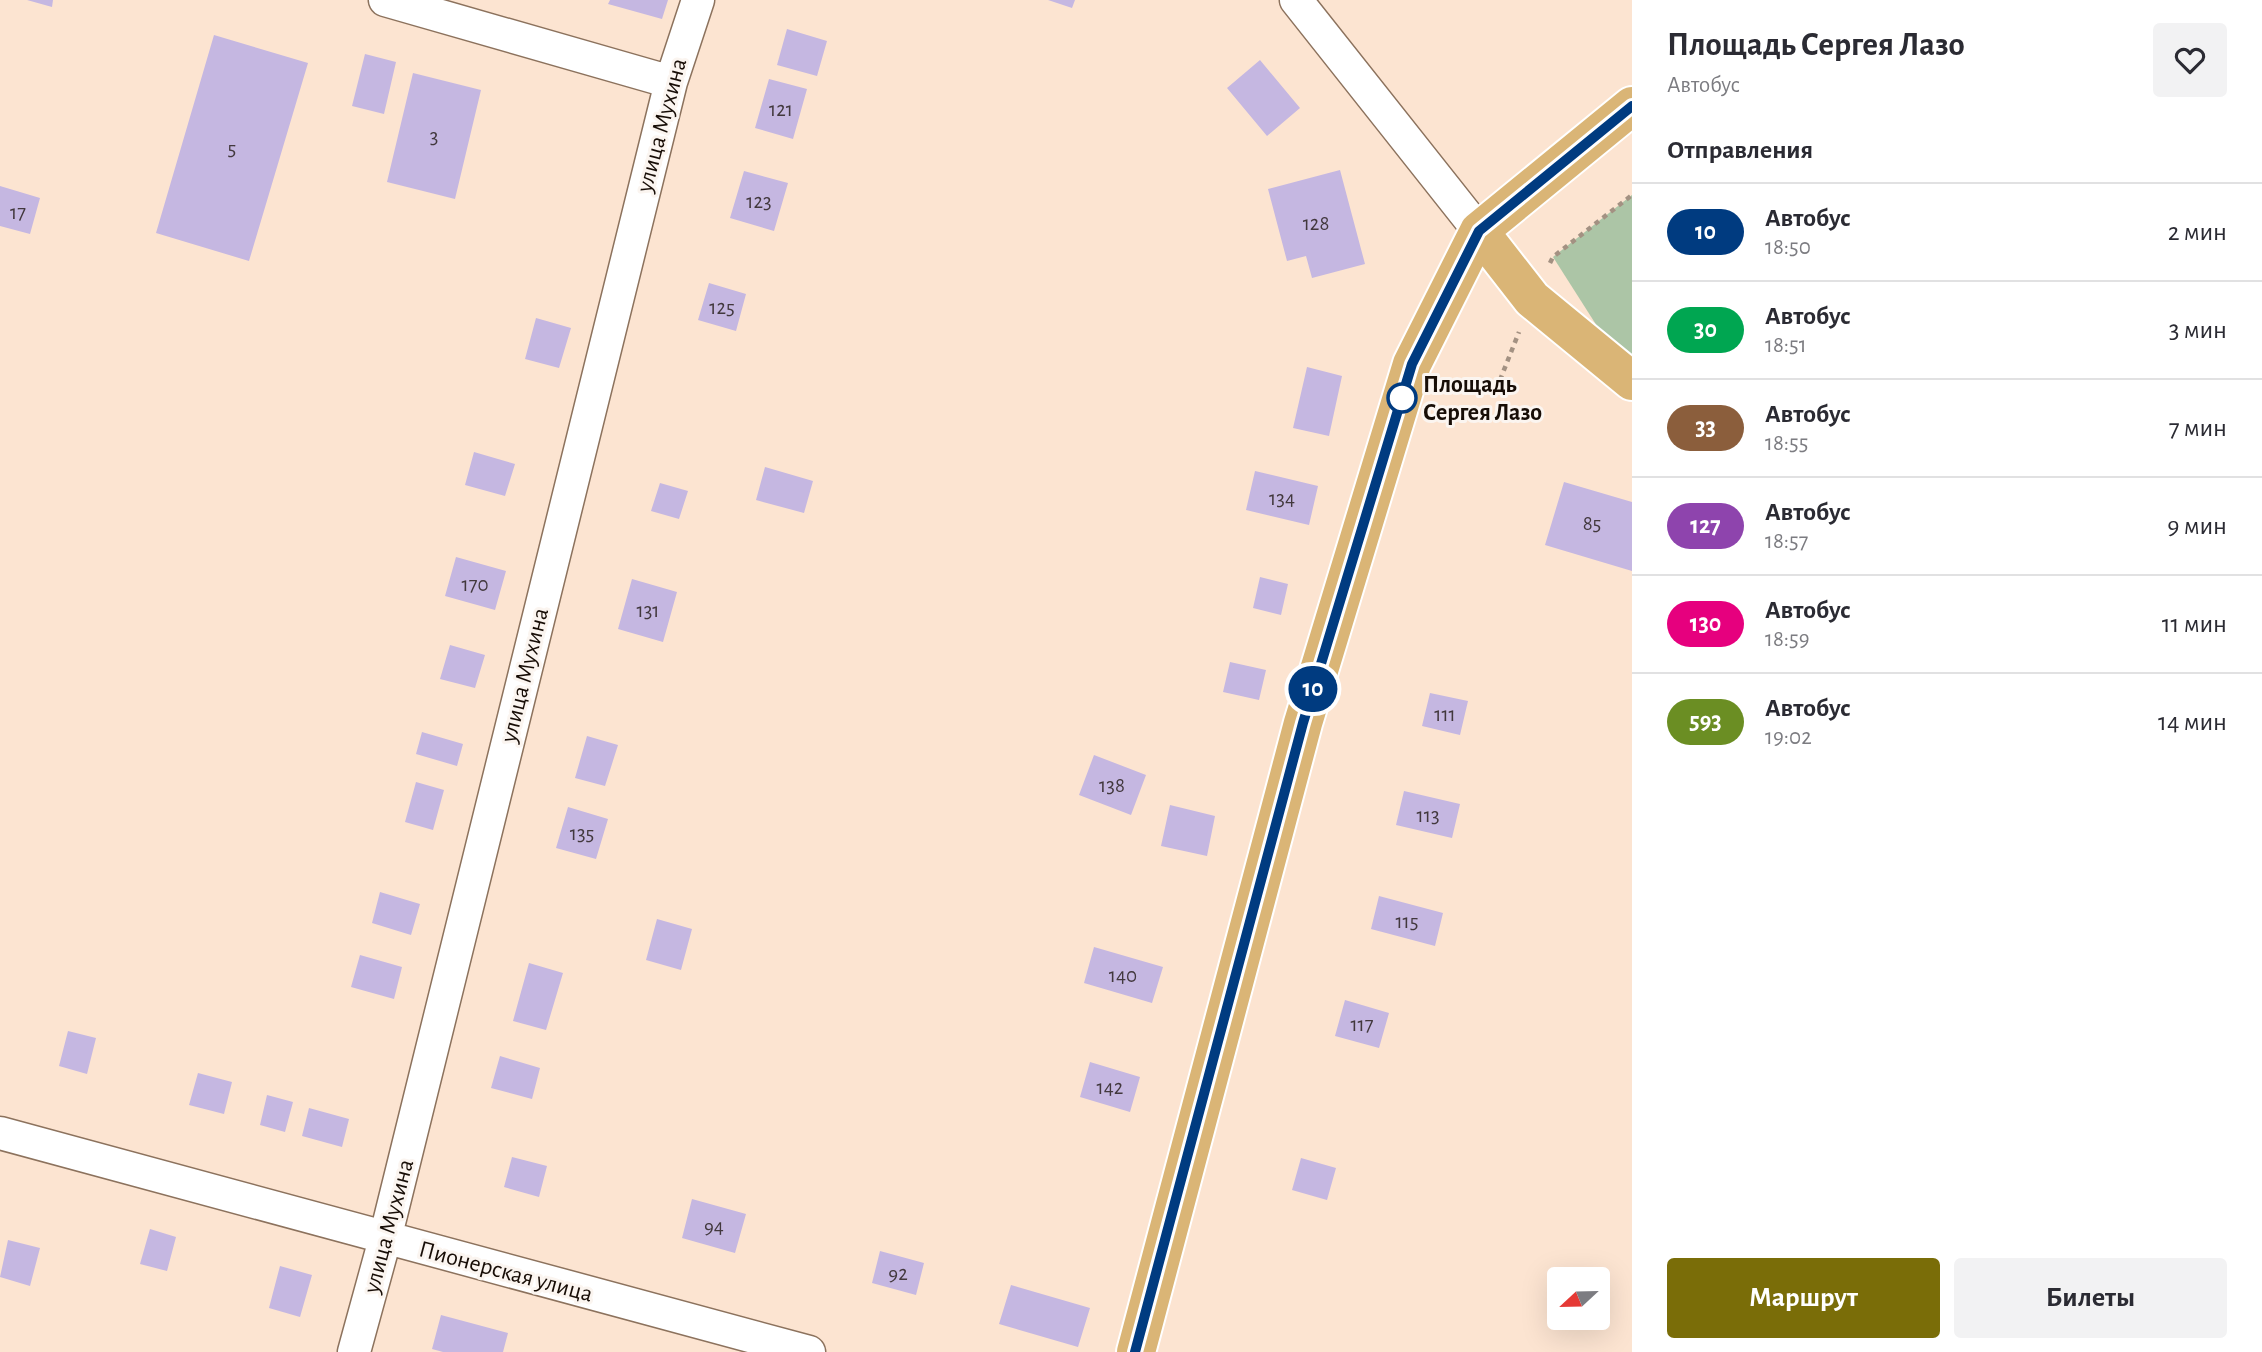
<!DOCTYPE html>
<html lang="ru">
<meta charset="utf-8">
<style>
:root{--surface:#fff;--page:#f2f2f3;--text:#2b2b33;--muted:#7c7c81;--line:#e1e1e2;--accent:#7a6d08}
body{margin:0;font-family:"Alegreya Sans",sans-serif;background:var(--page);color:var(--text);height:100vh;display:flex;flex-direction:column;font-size:26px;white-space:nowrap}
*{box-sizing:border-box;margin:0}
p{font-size:23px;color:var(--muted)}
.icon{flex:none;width:38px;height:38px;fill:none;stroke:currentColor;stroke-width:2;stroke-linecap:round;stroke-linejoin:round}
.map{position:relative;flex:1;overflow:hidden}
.details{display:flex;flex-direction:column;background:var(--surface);width:630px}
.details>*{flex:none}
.badge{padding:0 14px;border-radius:23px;font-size:24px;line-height:46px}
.needle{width:46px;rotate:248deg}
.controls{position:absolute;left:1547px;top:1267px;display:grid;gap:14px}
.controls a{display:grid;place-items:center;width:63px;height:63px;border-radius:7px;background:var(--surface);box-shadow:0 7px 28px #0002;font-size:35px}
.map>.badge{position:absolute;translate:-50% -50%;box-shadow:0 0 0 4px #fff}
h2{padding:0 35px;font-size:26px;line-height:63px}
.round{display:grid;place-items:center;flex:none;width:74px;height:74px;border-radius:7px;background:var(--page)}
.head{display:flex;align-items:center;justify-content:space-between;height:119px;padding:0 35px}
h1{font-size:33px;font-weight:700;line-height:52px}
.button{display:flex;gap:14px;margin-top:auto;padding:14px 35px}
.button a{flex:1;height:80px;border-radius:7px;background:var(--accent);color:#fff;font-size:28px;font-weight:700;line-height:80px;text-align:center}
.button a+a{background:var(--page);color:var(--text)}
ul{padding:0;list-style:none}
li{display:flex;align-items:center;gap:21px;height:98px;padding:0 35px;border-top:2px solid var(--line)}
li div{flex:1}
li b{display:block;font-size:26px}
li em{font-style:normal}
li .badge{min-width:77px;font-weight:700;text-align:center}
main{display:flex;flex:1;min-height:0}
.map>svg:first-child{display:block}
.green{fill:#acc5a6}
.building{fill:#c5b7e1}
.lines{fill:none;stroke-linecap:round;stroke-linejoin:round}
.minor-casing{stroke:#8c725d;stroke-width:35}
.major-casing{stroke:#fff;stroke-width:42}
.path{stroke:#a39182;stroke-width:4.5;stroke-dasharray:5 5;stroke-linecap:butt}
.minor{stroke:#fff;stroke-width:32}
.major{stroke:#dab576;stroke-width:38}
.line-casing{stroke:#fff;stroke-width:16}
.line{stroke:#003b80;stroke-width:10}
.stop-dot{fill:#fff;stroke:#003b80;stroke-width:3.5}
.labels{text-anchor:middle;stroke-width:6;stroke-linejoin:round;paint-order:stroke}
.number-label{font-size:21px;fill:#42383d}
.street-label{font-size:24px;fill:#170d06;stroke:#fbf5f0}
.stop-label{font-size:24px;font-weight:bold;fill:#170d06;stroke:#fbf5f0;text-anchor:start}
</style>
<main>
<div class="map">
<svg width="1632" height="1352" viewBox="0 0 1632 1352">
<rect width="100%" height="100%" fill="#fce4d1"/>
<!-- green -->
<path class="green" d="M1632 195V381L1553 257Z"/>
<!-- building -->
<path class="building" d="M27 0H53L52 7Z
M610 0H668L662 19 608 4Z
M1048 0H1075L1072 8Z
M787 29 827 41 817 76 777 65Z
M214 35 308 63 249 261 156 233Z
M365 54 396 62 384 114 352 106Z
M1260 60 1300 108 1267 136 1227 88Z
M413 73 481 90 455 199 387 182Z
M769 79 807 89 793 139 755 128Z
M1340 170 1365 264 1312 278 1306 256 1287 261 1268 189Z
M744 171 788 183 774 231 730 218Z
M0 186 40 198 30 234 0 226Z
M709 283 746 294 736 331 698 320Z
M536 318 571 328 559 368 525 359Z
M1307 367 1342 376 1329 436 1293 428Z
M474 452 515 464 505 496 465 485Z
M765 467 813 481 804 513 756 500Z
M1255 471 1318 486 1309 525 1246 510Z
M1564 482 1632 502V571L1545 545Z
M660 483 688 491 679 519 651 511Z
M456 557 506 571 495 610 445 596Z
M1260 577 1288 584 1281 615 1253 608Z
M632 579 677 592 663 642 618 629Z
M450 645 485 655 475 688 440 679Z
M1230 662 1266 670 1259 700 1223 692Z
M1430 693 1468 701 1460 735 1422 726Z
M422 732 463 744 457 766 416 754Z
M587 736 618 745 605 786 575 778Z
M1094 755 1146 775 1131 815 1079 795Z
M416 782 444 790 433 830 405 822Z
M1404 791 1460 804 1452 838 1396 825Z
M1170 805 1215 816 1207 856 1161 846Z
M568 807 608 819 596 859 556 848Z
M380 892 420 904 411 935 372 923Z
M1379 896 1443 913 1435 946 1371 929Z
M657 919 692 929 681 970 646 960Z
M1094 947 1163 967 1152 1003 1084 983Z
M360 955 402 967 394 999 351 987Z
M529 963 563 973 546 1030 513 1021Z
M1345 1000 1389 1013 1379 1048 1335 1036Z
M68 1031 96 1038 87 1074 59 1066Z
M500 1056 540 1068 532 1099 491 1088Z
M1090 1062 1140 1077 1130 1112 1080 1097Z
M198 1073 232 1082 224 1114 189 1105Z
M267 1095 293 1102 285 1132 260 1125Z
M309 1108 349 1119 342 1147 302 1136Z
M512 1157 547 1166 539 1197 504 1187Z
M1301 1158 1336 1168 1327 1200 1292 1190Z
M692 1199 746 1214 735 1253 682 1238Z
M150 1229 176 1237 167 1271 140 1264Z
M8 1240 40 1248 30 1286 0 1277Z
M880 1251 924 1263 916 1295 872 1283Z
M280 1266 312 1275 300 1317 269 1308Z
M1011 1285 1090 1308 1078 1347 999 1324Z
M441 1315 508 1333 503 1352H443L432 1349Z"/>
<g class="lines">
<defs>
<path id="minor" d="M385 0 671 82
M1296 0 1479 231
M0 1133 809 1352
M354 1352 385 1239 671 82 698 0"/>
<path id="major" d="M1479 231 1532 299 1632 381
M1136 1352 1303 723 1412 364 1479 231 1632 106"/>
</defs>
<!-- minor casing -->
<use href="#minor" class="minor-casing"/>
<!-- major casing -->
<use href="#major" class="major-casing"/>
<!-- path -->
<path class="path" d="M1550 263 1553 257 1632 195
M1500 380 1519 332"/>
<!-- minor -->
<use href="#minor" class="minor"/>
<!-- major -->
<use href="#major" class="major"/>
</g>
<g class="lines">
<defs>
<path id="line" d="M1135 1352 1303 723 1412 364 1479 231 1632 106"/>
</defs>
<!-- line casing -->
<use href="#line" class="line-casing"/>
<!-- line -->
<use href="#line" class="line"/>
</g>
<!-- markers -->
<circle class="stop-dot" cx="1402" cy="398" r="14"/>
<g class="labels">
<!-- number labels -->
<g class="number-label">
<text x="781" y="116">121</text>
<text x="434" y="143">3</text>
<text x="232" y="155">5</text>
<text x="759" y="208">123</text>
<text x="18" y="219">17</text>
<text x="1316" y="230">128</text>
<text x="722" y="314">125</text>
<text x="1282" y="505">134</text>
<text x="1592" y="530">85</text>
<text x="475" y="591">170</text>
<text x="648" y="617">131</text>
<text x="1445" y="721">111</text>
<text x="1112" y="792">138</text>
<text x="1428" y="822">113</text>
<text x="582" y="840">135</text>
<text x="1407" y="928">115</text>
<text x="1123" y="982">140</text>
<text x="1362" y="1031">117</text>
<text x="1110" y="1094">142</text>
<text x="714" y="1233">94</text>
<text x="898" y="1280">92</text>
</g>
<!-- street labels -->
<g class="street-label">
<text transform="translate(661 125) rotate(-75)" y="8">улица Мухина</text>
<text transform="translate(524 675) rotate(-76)" y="8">улица Мухина</text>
<text transform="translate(388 1226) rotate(-75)" y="8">улица Мухина</text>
<text transform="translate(506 1271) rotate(15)" y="8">Пионерская улица</text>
</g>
<!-- stop labels -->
<g class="stop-label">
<text x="1423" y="392">Площадь<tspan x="1423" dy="28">Сергея Лазо</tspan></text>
</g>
</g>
</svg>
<div class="controls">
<a><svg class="needle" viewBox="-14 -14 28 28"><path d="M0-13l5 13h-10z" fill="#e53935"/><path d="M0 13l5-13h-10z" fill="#7c7c81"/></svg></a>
</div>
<b class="badge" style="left:1313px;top:689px;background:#003b80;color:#fff">10</b>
</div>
<section class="details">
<div class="head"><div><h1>Площадь Сергея Лазо</h1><p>Автобус</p></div><a class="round"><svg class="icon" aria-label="heart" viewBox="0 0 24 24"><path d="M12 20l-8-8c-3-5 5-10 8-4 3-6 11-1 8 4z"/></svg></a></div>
<h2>Отправления</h2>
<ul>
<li><span class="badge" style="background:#003b80;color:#fff">10</span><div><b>Автобус</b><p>18:50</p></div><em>2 мин</em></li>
<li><span class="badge" style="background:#00a651;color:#fff">30</span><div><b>Автобус</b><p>18:51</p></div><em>3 мин</em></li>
<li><span class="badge" style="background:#8b5e3c;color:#fff">33</span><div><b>Автобус</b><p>18:55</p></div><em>7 мин</em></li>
<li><span class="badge" style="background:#8e44ad;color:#fff">127</span><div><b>Автобус</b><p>18:57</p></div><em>9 мин</em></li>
<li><span class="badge" style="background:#e6007e;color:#fff">130</span><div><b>Автобус</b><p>18:59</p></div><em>11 мин</em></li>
<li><span class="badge" style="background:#6b8e23;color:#fff">593</span><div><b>Автобус</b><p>19:02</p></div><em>14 мин</em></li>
</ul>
<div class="button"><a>Маршрут</a><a>Билеты</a></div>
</section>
</main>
